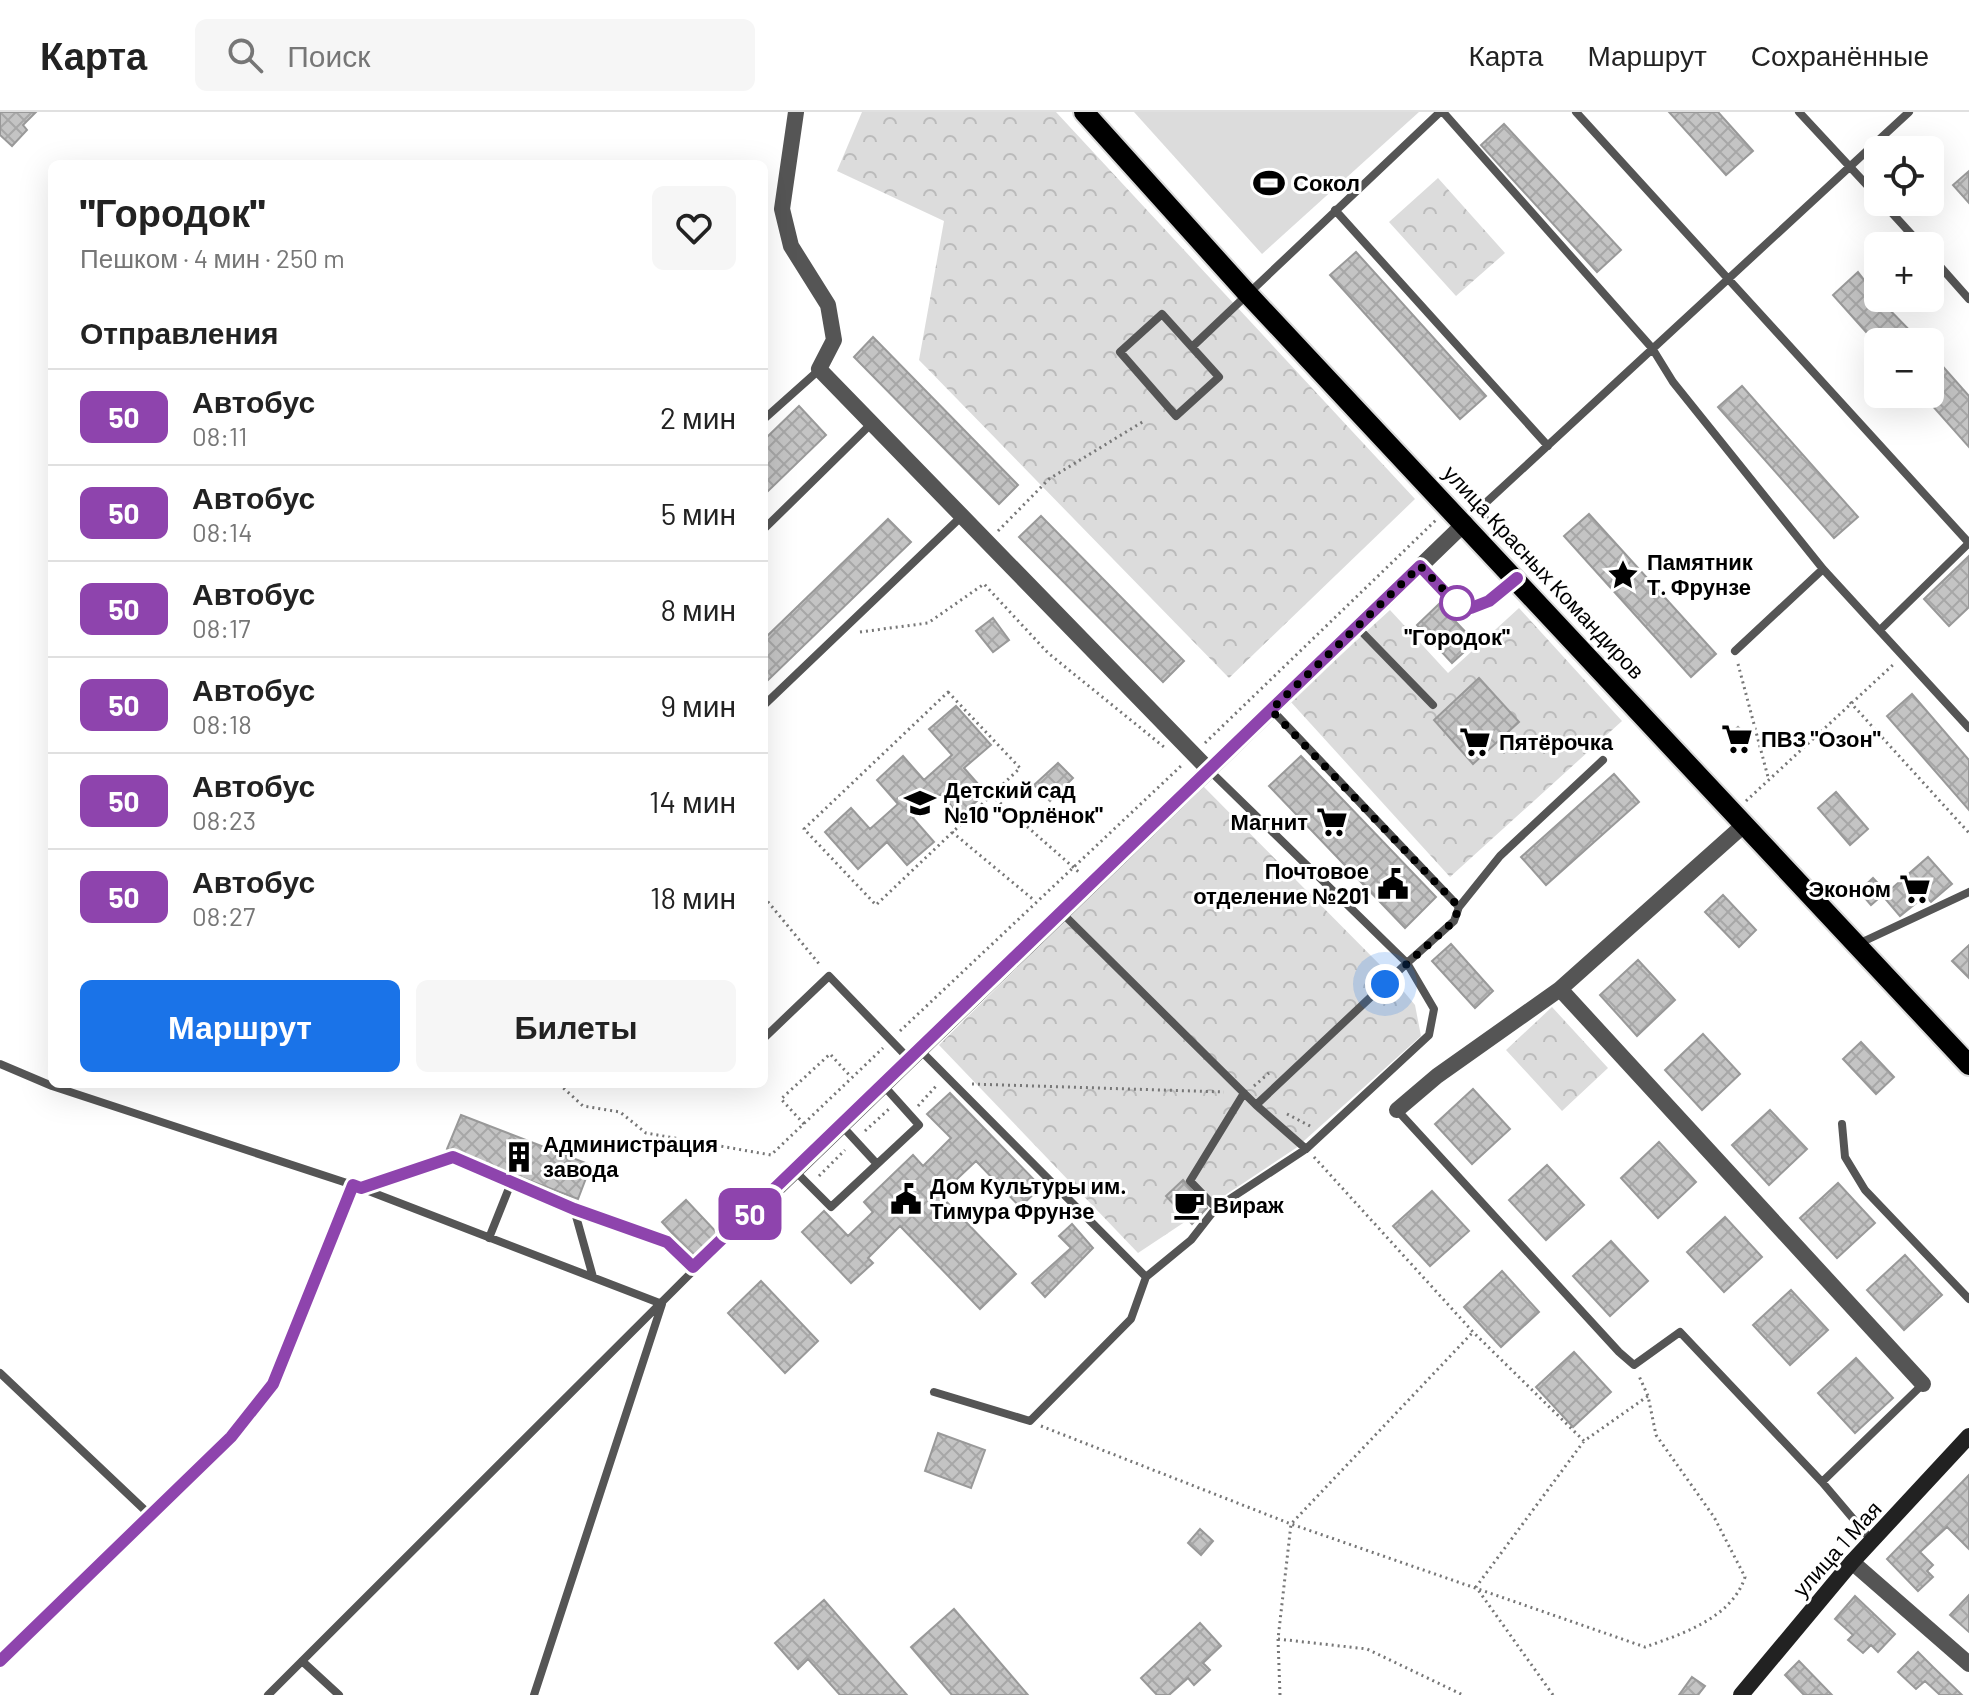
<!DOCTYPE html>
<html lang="ru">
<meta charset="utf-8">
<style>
:root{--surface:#fff;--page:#f6f6f6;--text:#222;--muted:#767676;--line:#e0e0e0;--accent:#1a73e8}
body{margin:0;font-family:Barlow,sans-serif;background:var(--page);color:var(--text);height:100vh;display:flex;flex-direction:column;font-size:30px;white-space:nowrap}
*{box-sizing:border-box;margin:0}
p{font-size:26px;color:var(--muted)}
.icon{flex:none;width:44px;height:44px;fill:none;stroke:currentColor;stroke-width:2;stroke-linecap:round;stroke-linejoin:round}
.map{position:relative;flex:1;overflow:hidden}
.side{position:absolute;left:48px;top:48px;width:720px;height:928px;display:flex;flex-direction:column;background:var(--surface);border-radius:12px;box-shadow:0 8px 32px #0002}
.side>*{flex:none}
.badge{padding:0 16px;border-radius:12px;font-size:28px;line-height:52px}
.controls{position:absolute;left:1864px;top:24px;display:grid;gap:16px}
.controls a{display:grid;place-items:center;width:80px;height:80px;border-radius:12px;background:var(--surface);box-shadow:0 8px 32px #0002;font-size:40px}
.you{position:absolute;width:40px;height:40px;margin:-20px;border:6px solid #fff;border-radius:50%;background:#1a73e8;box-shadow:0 0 0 12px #1a73e833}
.map>.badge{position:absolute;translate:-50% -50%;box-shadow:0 0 0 4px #fff}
h2{padding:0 32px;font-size:30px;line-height:72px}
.round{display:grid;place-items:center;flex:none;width:84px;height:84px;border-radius:12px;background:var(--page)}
.overview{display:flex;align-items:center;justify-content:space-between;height:136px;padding:0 32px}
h1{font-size:38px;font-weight:800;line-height:60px}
.cta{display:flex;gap:16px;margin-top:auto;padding:16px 32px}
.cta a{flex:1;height:92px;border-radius:12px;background:var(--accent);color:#fff;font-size:32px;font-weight:800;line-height:92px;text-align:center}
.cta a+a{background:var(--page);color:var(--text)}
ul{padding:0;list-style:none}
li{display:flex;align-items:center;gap:24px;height:96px;padding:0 32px;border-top:2px solid var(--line)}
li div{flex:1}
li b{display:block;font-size:30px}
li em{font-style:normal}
li .badge{min-width:88px;font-weight:700;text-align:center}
header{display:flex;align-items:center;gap:48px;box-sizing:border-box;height:112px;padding:0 40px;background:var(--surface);border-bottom:2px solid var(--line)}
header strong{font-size:38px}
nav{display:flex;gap:44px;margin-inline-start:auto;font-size:28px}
.search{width:560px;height:72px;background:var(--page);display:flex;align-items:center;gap:20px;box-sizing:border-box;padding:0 28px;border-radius:12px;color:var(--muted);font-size:30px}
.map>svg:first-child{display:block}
.grass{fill:#dcdcdc}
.forest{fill:url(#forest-crowns)}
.building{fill:url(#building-cross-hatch);stroke:#999;stroke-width:2}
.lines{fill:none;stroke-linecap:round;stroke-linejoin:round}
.primary-casing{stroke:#dbdbdb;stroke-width:24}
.path{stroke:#777;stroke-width:3;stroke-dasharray:2 4;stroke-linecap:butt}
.lane{stroke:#555;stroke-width:8}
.street{stroke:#555;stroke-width:16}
.secondary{stroke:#222;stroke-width:16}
.primary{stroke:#000;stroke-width:20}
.line-casing{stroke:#fff;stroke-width:18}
.line{stroke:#8e44ad;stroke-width:12}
.walk{stroke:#000;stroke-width:8;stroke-dasharray:0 14.4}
.stop-dot{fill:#fff;stroke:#8e44ad;stroke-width:4}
.labels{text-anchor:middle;stroke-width:6;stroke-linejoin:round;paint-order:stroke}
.poi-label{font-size:22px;font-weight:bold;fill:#000;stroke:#fff;text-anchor:start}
.street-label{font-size:22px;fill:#000;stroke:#fff}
.stop-label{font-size:22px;font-weight:bold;fill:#000;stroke:#fff}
</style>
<header>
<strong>Карта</strong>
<div class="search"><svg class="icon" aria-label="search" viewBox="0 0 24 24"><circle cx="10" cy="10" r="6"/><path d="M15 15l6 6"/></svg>Поиск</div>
<nav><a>Карта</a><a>Маршрут</a><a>Сохранённые</a></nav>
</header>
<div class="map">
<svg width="1969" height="1583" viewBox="0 0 1969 1583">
<defs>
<pattern id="forest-crowns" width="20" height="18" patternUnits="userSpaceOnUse" patternTransform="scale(2)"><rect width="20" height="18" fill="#dcdcdc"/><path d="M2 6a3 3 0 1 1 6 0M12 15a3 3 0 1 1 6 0" fill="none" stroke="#bbb"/></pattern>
<pattern id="building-cross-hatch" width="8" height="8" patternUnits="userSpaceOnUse" patternTransform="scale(2)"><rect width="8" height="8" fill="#c4c4c4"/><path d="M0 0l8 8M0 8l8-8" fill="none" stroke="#a7a7a7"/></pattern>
</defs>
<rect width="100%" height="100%" fill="#fff"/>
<!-- grass -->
<path class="grass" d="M1134 0H1419L1262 142Z"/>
<!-- forest -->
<path class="forest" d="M862 0H1056L1415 387 1229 566 919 248 944 109 837 59Z
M1438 66 1505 141 1456 184 1389 110Z
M1519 496 1622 609 1450 765 1290 589 1390 498 1448 561Z
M1202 673 1389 862 1415 893 1421 924 1296 1036 1138 1141 939 933Z
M1552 895 1608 956 1562 999 1506 938Z"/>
<!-- building -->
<path class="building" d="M0 0H36L23 13 27 18 12 34 0 23Z
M1669 0H1718L1753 39 1726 63Z
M1504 12 1621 138 1597 160 1481 33Z
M1969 59V91L1953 73Z
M1356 140 1486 284 1460 307 1330 163Z
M1858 160 1878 186 1921 230H1875L1833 183Z
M873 225 1018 373 999 392 854 245Z
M1930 240 1969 284V335L1922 282H1930Z
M1742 274 1858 405 1834 426 1718 295Z
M799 294 826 323 764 383V328Z
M1589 402 1716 542 1691 565 1564 424Z
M1041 404 1184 549 1163 570 1019 425Z
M888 407 911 430 764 572V527Z
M1969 444V495L1949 514 1924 487Z
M1439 492 1475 530 1452 551 1417 513Z
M993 506 1009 528 993 540 976 519Z
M1479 566 1519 610 1473 652 1434 608Z
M1912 582 1969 648V698L1887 604Z
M956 594 991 633 964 656 986 681 960 704 941 682 913 706 934 730 907 753 887 730 858 757 825 720 851 696 870 717 898 692 877 668 903 644 924 668 952 643 929 617Z
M1738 615 1748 625 1738 635 1727 625Z
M1301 644 1436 785 1405 816 1269 674Z
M1058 651 1073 666 1050 689 1034 673Z
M1614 662 1639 690 1546 773 1521 745Z
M1836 680 1868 717 1850 733 1818 696Z
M1928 745 1952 772 1931 790 1925 784 1900 804 1883 784Z
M1873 766 1886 780 1871 793 1859 779Z
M1723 783 1756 818 1739 835 1705 800Z
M1451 832 1493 879 1475 896 1432 849Z
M1969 833V866L1952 849Z
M1638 848 1675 888 1637 924 1600 883Z
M1703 922 1740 962 1702 998 1665 958Z
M1861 930 1894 965 1876 982 1843 947Z
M1473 977 1510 1017 1472 1052 1435 1012Z
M950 981 1041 1075 1020 1095 976 1049 940 1083 1016 1162 980 1197 900 1114 868 1146 873 1151 851 1171 802 1120 824 1099 848 1124 873 1100 864 1090 913 1043 923 1054 951 1026 927 1002Z
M1770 998 1807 1037 1769 1073 1732 1033Z
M461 1003 591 1053 578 1087 447 1037Z
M1659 1030 1696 1070 1658 1106 1621 1066Z
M1547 1053 1584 1093 1546 1128 1509 1088Z
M1183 1068 1207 1096 1192 1112 1166 1084Z
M1838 1071 1875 1111 1837 1146 1800 1106Z
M1432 1079 1469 1119 1430 1154 1393 1114Z
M686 1088 719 1123 695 1146 662 1110Z
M1725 1105 1762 1145 1724 1180 1687 1140Z
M1072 1112 1093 1136 1045 1185 1032 1171 1071 1136 1059 1124Z
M1611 1129 1648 1169 1610 1204 1573 1164Z
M1905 1143 1942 1183 1904 1218 1867 1178Z
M1502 1159 1539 1200 1501 1235 1464 1195Z
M761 1169 818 1229 785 1261 728 1201Z
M1791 1178 1828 1218 1790 1253 1753 1213Z
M1574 1240 1611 1280 1573 1315 1536 1275Z
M1856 1246 1893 1286 1855 1321 1818 1281Z
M938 1321 985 1338 971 1376 925 1359Z
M1969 1363V1437L1947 1415 1920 1440 1933 1453 1927 1459 1933 1465 1918 1479 1887 1447Z
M1200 1417 1213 1429 1201 1443 1188 1431Z
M1969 1483V1520L1950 1503Z
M1855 1484 1895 1522 1878 1540 1871 1533 1863 1541 1848 1528 1853 1523 1835 1507Z
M824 1488 907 1583H840L808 1547 798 1557 775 1531Z
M954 1497 1028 1583H952L911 1535Z
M1200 1511 1221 1534 1203 1551 1210 1558 1194 1573 1188 1566 1169 1583H1157L1141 1566Z
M1918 1540 1933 1555 1962 1583H1940L1925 1569 1916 1577 1898 1560Z
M1799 1549 1832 1583H1804L1785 1563Z
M1692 1565 1705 1574 1698 1583H1679Z"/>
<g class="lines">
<defs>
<path id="primary" d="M1084 0 1246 180 1969 953"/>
</defs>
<!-- primary casing -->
<use href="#primary" class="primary-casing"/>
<!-- path -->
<path class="path" d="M1487 405 1548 476
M998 419 1049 367 1144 309
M860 520 928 511 984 472 1048 541 1164 635
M1738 552 1768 665
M948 580 1020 656 876 793 804 717Z
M1850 590 1969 721
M1205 631 1436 408
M991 683 1081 762
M1746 689 1895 551
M952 720 1035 789
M764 785 820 853
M900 919 1182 653
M559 972 583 994 620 1000 646 1021 771 1043 883 936
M972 972 1224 980
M1254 974 1269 961
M918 994 937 973
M1287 1002 1312 1015
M804 1012 781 987 830 942 851 965
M865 1019 889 997
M1314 1045 1473 1220 1584 1329 1648 1284
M819 1064 845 1038
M1041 1314 1291 1412 1645 1535C1682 1522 1732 1506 1745 1465L1714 1405 1656 1323 1648 1284 1639 1264
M1278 1527 1367 1537 1463 1583
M1280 1583 1278 1527 1291 1412 1473 1220
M1553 1583 1476 1475 1584 1329"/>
<!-- lane -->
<path class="lane" d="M1443 0 1652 236 1673 270 1823 457 1969 616
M1576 0 1969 431
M1799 0 1878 85
M1882 90 1922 134
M1335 98 1548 334
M1930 143 1969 187
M1162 202 1219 265 1176 304 1120 240Z
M1192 235 1440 0
M764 307 819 258
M1479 397 1909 0
M764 417 872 311
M1357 515 1433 593
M1881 517 1969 431
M1735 539 1823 457
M764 593 963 403
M1209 658 1407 851 1454 809 1459 795 1272 598
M1459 795 1500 744 1603 648
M1062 801 1256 993 1306 1037
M1858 832 1969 780
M764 926 829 864 910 948
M920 938 1146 1165 1131 1207 1030 1309 934 1280
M0 952 52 974 353 1073 662 1192 534 1583
M1244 981 1190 1069 1216 1096 1306 1037 1429 923 1434 897 1407 851 1256 993
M1397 998 1619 1240 1634 1253 1680 1220 1822 1370 1872 1429
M1842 1012 1845 1045 1865 1078 1969 1187
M842 1014 877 1052
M795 1059 831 1095 919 1013 884 974
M361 1076 453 1045 574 1097 667 1130 693 1155
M574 1097 593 1165
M489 1126 511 1071
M1146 1165 1191 1128 1216 1096
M0 1261 150 1403
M1822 1370 1923 1272
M0 1549 231 1325 273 1272 353 1073
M302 1549 339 1583
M268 1583 734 1118"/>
<!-- street -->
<path class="street" d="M796 0 782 97 791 134 828 193 834 228 819 257 1209 658
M1420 454 1454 490 1471 496 1489 489 1517 466
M1560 877 1923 1272
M1397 998 1437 964 1560 877 1745 712
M734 1118 1465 411
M1852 1450 1969 1552"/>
<!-- secondary -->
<path class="secondary" d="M1741 1583 1852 1450 1969 1324"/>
<!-- primary -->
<use href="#primary" class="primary"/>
</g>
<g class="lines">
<defs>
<path id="line" d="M0 1549 231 1325 273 1272 353 1073 361 1076 453 1045 574 1097 667 1130 693 1155 1420 454 1454 490 1471 496 1489 489 1517 466"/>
</defs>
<!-- line casing -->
<use href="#line" class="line-casing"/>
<!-- line -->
<use href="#line" class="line"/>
<!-- walk -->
<path class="walk" d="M1385 872 1454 809 1459 795 1271 598 1420 454 1457 491"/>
</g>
<!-- icons -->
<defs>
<symbol id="stadium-bare" viewBox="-9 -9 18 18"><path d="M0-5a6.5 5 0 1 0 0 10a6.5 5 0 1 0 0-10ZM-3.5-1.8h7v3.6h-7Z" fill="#000" stroke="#fff" stroke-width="2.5" paint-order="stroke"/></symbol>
<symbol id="sight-bare" viewBox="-9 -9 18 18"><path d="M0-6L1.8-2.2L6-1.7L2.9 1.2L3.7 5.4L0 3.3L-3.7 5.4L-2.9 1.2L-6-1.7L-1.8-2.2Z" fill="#000" stroke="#fff" stroke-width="2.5" paint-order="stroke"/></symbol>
<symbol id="supermarket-bare" viewBox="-9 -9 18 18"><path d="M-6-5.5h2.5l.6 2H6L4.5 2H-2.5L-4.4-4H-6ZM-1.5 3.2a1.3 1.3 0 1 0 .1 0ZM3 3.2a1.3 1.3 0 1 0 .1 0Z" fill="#000" stroke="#fff" stroke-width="2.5" paint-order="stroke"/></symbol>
<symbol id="school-bare" viewBox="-9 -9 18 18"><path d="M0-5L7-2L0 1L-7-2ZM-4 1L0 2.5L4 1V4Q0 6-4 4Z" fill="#000" stroke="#fff" stroke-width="2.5" paint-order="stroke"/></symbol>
<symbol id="civic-bare" viewBox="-9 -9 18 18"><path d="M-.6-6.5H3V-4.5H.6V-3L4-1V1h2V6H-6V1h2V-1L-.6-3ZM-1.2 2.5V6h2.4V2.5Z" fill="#000" stroke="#fff" stroke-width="2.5" paint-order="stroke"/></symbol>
<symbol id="building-bare" viewBox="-9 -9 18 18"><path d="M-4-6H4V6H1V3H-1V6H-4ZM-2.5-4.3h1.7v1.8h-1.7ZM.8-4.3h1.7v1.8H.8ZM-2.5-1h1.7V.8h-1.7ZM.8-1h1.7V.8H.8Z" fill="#000" stroke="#fff" stroke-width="2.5" paint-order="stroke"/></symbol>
<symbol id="cafe-bare" viewBox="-9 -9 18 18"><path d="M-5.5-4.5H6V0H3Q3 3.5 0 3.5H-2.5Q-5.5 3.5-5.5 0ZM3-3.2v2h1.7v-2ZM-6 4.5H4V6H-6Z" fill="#000" stroke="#fff" stroke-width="2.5" paint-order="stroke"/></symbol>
</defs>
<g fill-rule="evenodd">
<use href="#stadium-bare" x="1247" y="49" width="44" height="44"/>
<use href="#sight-bare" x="1601" y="441" width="44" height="44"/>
<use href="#supermarket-bare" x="1715" y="605" width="44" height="44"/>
<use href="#supermarket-bare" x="1453" y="608" width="44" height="44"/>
<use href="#school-bare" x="898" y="669" width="44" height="44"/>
<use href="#supermarket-bare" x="1310" y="688" width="44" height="44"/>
<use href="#civic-bare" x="1371" y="750" width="44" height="44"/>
<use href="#supermarket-bare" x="1893" y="755" width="44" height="44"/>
<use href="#building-bare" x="497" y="1023" width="44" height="44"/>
<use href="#civic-bare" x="884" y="1065" width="44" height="44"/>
<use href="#cafe-bare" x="1167" y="1071" width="44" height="44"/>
</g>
<!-- markers -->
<circle class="stop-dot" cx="1457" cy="491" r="16"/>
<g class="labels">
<!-- poi labels -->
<g class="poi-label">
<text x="1293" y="79">Сокол</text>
<text x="1647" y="458">Памятник<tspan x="1647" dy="25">Т. Фрунзе</tspan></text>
<text x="1761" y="635">ПВЗ "Озон"</text>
<text x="1499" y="638">Пятёрочка</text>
<text x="944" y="686">Детский сад<tspan x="944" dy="25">№10 "Орлёнок"</tspan></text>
<text x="1308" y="718" text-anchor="end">Магнит</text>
<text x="1369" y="767" text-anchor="end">Почтовое<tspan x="1369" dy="25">отделение №201</tspan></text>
<text x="1891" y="785" text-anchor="end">Эконом</text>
<text x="543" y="1040">Администрация<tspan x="543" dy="25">завода</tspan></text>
<text x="930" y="1082">Дом Культуры им.<tspan x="930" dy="25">Тимура Фрунзе</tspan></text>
<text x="1213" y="1101">Вираж</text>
</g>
<!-- street labels -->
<g class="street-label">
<text transform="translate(1544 460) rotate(47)" y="8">улица Красных Командиров</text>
<text transform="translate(1837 1437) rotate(-48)" y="8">улица 1 Мая</text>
</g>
<!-- stop labels -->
<g class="stop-label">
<text x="1457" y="533">"Городок"</text>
</g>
</g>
</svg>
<div class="controls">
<a><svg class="icon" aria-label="locate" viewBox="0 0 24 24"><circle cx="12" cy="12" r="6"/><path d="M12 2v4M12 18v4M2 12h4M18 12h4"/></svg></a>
<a>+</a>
<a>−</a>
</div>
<div class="you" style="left:1385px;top:872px"></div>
<b class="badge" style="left:750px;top:1102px;background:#8e44ad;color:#fff">50</b>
<section class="side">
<div class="overview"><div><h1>&quot;Городок&quot;</h1><p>Пешком · 4 мин · 250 m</p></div><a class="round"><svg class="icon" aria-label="heart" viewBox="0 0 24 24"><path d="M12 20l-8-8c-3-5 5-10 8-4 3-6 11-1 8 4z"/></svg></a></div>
<h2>Отправления</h2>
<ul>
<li><span class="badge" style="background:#8e44ad;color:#fff">50</span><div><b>Автобус</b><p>08:11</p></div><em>2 мин</em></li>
<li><span class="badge" style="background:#8e44ad;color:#fff">50</span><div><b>Автобус</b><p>08:14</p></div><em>5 мин</em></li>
<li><span class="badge" style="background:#8e44ad;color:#fff">50</span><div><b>Автобус</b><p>08:17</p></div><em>8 мин</em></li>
<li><span class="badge" style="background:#8e44ad;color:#fff">50</span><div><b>Автобус</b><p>08:18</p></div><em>9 мин</em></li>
<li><span class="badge" style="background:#8e44ad;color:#fff">50</span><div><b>Автобус</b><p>08:23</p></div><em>14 мин</em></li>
<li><span class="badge" style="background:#8e44ad;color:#fff">50</span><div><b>Автобус</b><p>08:27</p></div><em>18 мин</em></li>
</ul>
<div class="cta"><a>Маршрут</a><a>Билеты</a></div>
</section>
</div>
